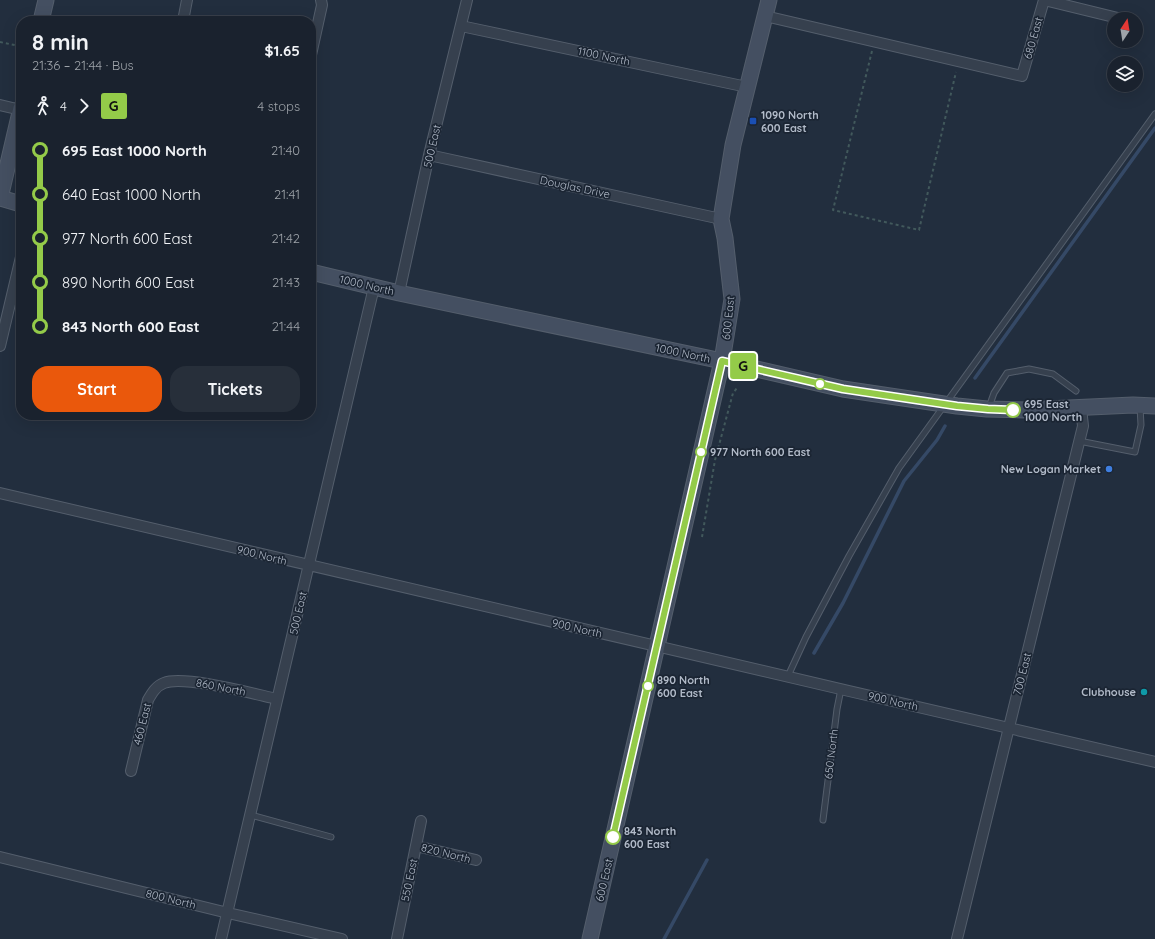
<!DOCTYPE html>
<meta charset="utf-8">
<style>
:root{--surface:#1a222e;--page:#272f3a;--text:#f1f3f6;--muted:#9fa4aa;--line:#383f4a;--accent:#ea580c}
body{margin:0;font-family:Quicksand,sans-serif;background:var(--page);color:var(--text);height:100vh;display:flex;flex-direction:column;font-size:15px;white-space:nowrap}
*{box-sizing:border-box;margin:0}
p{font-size:13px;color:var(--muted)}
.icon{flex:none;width:22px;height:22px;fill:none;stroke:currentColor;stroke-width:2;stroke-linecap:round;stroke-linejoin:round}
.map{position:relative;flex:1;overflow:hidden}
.panel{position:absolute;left:16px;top:16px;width:300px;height:404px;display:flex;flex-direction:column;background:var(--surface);border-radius:16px;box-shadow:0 4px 16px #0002,0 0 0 1px var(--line)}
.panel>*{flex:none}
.badge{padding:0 8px;border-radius:3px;font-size:14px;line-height:26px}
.needle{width:26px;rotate:12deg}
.fabs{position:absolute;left:1107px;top:12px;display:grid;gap:8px}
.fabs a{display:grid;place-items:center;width:36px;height:36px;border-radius:50%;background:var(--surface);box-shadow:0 4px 16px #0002,0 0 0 1px var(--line);font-size:20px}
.map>.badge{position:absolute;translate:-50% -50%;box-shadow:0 0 0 2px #fff}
.legs{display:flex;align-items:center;gap:6px;height:44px;padding:0 16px;font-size:13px}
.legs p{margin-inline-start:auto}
.headline{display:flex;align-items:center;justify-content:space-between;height:68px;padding:0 16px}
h1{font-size:22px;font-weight:800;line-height:30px}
.primary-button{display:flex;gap:8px;margin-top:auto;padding:8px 16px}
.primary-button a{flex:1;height:46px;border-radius:16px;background:var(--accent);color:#fff;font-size:16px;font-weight:800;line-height:46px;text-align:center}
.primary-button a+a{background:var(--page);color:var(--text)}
ul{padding:0 16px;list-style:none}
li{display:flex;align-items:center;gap:14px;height:44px;font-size:15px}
li i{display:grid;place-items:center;width:6px;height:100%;margin:0 5px;background:currentColor}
li i::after{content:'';width:10px;height:10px;margin:-5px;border:3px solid;border-radius:50%;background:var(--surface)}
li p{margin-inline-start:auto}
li:first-child i{background:linear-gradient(#0000 50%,currentColor 0)}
li:last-child i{background:linear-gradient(currentColor 50%,#0000 0)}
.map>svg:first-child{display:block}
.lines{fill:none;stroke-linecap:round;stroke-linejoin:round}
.stream{stroke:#354966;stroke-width:3.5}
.lane-casing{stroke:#545e6c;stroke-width:7}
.street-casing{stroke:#545e6c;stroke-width:12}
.secondary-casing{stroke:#545e6c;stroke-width:17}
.path{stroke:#42595c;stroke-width:2;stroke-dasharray:3 3;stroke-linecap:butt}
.lane{stroke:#36404e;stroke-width:5}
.street{stroke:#36404e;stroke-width:10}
.secondary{stroke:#444f61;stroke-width:15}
.line-1-casing{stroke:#fff;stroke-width:9}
.line-1{stroke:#94cb49;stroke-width:6}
.transit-dot{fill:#1a4fb4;stroke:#1b2533;stroke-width:1.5}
.stop-1-dot{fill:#fff;stroke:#94cb49;stroke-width:2}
.shop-dot{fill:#3f7fe0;stroke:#1b2533;stroke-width:1.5}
.culture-dot{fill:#0f9aa8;stroke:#1b2533;stroke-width:1.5}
.labels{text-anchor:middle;stroke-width:3.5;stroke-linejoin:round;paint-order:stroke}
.street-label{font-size:11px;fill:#b2bbc9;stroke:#1b2533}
.poi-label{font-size:11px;font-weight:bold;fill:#b2bbc9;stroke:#1b2533;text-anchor:end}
.stop-label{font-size:11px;font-weight:bold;fill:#b2bbc9;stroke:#1b2533;text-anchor:start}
</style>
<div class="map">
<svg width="1155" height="939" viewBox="0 0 1155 939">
<rect width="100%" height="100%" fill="#222e3e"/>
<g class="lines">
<!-- stream -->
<path class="stream" d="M975 378 1155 128
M814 653 843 603 904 481 937 440 945 426
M664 939 707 860"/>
<defs>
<path id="lane" d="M989 407 994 393 1007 373 1029 369 1053 374 1076 391
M1079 441 1135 452 1141 425 1140 407
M788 676 806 637 849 556 899 468 1155 114
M251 815 331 837
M823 820 837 709 841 689"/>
<path id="street" d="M1044 0 1122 19
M765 16 1022 76 1044 0
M183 21 187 0
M461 26 747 87
M311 55 322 5 321 0
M0 105 21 110
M429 155 721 219
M399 293 429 155 467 0
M0 346 21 257
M0 493C384 585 770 672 1155 762
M131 771 148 700C152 693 156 686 164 683 184 675 254 694 277 699
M416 846 476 860
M0 857 228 913 342 939
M221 939 374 287
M397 939 421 821
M957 939 1083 426 1081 408"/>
<path id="secondary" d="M41 21 46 0
M21 108 0 198 21 204
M311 272 399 293 722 361 843 389 957 406 987 409 1026 410 1133 405 1155 406
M590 939 722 361 732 299 725 238 721 219 733 145 769 0"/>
</defs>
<!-- lane casing -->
<use href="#lane" class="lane-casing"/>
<!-- street casing -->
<use href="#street" class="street-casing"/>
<!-- secondary casing -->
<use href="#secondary" class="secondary-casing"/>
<!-- path -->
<path class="path" d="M0 42 19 46
M872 51 833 210 919 230 956 72
M702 537 715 460 733 393 737 388"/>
<!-- lane -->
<use href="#lane" class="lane"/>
<!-- street -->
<use href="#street" class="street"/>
<!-- secondary -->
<use href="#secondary" class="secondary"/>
</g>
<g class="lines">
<defs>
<path id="line-1" d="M613 837 722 361 843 389 957 406 988 409 1013 410"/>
</defs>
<!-- line-1 casing -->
<use href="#line-1" class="line-1-casing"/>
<!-- line-1 -->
<use href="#line-1" class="line-1"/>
</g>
<!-- markers -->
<rect class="transit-dot" x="749" y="117" width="8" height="8" rx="2"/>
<g class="stop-1-dot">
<circle cx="820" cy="384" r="5"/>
<circle cx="1013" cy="410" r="7"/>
<circle cx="701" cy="452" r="5"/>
<circle cx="648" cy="686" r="5"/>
<circle cx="613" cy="837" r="7"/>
</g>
<circle class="shop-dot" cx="1109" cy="469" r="4"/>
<circle class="culture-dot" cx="1144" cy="692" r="4"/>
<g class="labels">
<!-- street labels -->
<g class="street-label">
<text transform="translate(1033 38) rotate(-74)" y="4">680 East</text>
<text transform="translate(604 56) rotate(12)" y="4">1100 North</text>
<text transform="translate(432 146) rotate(-77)" y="4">500 East</text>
<text transform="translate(575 187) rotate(12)" y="4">Douglas Drive</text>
<text transform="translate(367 285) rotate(13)" y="4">1000 North</text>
<text transform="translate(728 318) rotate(-84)" y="4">600 East</text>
<text transform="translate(683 353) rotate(12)" y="4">1000 North</text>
<text transform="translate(262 555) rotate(14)" y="4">900 North</text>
<text transform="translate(298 613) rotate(-77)" y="4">500 East</text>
<text transform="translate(577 628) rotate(13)" y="4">900 North</text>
<text transform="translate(1022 674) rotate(-76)" y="4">700 East</text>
<text transform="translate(221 687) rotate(11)" y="4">860 North</text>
<text transform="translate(893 701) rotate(13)" y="4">900 North</text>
<text transform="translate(142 724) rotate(-76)" y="4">460 East</text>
<text transform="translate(831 754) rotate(-83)" y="4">650 North</text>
<text transform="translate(446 853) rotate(14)" y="4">820 North</text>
<text transform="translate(409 880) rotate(-78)" y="4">550 East</text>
<text transform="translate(604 880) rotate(-77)" y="4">600 East</text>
<text transform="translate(171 899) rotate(14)" y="4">800 North</text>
</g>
<!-- poi labels -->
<g class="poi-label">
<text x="761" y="119" text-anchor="start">1090 North<tspan x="761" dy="13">600 East</tspan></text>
<text x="1101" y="473">New Logan Market</text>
<text x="1136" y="696">Clubhouse</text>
</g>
<!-- stop labels -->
<g class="stop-label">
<text x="1024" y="408">695 East<tspan x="1024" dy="13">1000 North</tspan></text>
<text x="710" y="456">977 North 600 East</text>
<text x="657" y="684">890 North<tspan x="657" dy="13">600 East</tspan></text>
<text x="624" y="835">843 North<tspan x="624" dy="13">600 East</tspan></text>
</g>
</g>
</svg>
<div class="fabs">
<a><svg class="needle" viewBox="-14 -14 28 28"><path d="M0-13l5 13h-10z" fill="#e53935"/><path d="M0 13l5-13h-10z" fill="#9fa4aa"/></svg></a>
<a><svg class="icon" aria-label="layers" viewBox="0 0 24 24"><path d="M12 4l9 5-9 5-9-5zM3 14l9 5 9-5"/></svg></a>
</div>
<b class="badge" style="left:743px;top:366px;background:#94cb49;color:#111">G</b>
<section class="panel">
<div class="headline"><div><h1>8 min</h1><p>21:36 – 21:44 · Bus</p></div><b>$1.65</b></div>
<div class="legs"><svg class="icon" aria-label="walk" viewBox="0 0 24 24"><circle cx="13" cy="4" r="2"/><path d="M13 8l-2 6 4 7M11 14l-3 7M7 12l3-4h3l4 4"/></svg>4<svg class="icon" aria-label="forward" viewBox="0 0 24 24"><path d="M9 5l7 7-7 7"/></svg><b class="badge" style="background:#94cb49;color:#111">G</b><p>4 stops</p></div>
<ul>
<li><i style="color:#94cb49"></i><b>695 East 1000 North</b><p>21:40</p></li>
<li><i style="color:#94cb49"></i><span>640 East 1000 North</span><p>21:41</p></li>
<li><i style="color:#94cb49"></i><span>977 North 600 East</span><p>21:42</p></li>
<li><i style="color:#94cb49"></i><span>890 North 600 East</span><p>21:43</p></li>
<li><i style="color:#94cb49"></i><b>843 North 600 East</b><p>21:44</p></li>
</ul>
<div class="primary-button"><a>Start</a><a>Tickets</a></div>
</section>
</div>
